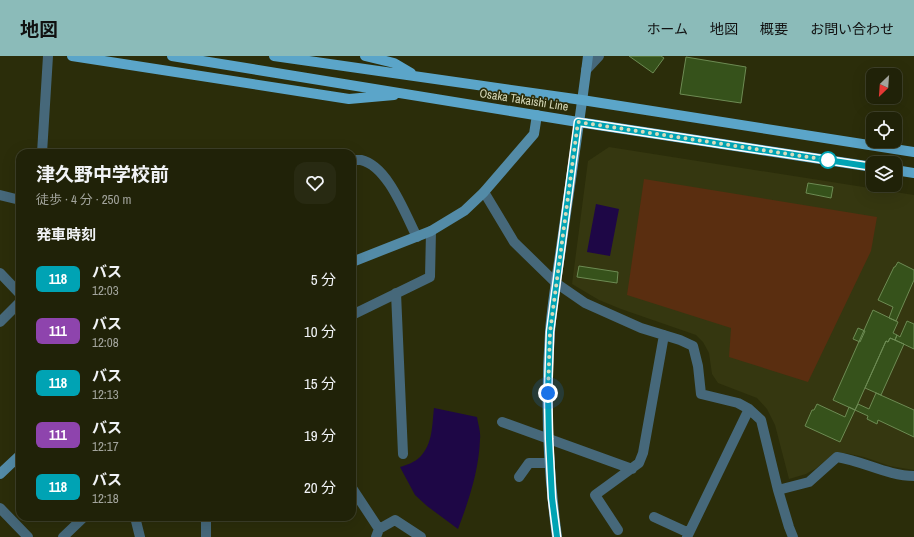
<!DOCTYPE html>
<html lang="ja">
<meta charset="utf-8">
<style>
:root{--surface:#202208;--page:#282a12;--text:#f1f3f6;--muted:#a2a49c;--line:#3d3f29;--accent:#8bbbb9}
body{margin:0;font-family:"Archivo Narrow","Noto Sans JP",sans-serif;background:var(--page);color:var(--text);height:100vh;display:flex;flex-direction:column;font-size:15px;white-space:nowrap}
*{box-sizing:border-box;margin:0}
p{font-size:13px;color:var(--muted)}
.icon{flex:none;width:22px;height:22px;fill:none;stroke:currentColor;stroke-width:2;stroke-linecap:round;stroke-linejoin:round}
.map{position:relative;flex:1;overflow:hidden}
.panel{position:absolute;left:16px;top:93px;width:340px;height:372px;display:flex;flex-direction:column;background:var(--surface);border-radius:12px;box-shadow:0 4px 16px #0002,0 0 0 1px var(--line)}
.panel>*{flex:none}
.badge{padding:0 8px;border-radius:6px;font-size:14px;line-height:26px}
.needle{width:26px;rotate:205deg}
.fabs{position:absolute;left:866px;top:12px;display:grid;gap:8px}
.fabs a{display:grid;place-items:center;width:36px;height:36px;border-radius:8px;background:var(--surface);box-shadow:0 4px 16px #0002,0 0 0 1px var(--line);font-size:20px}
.you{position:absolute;width:20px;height:20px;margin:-10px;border:3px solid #fff;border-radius:50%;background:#1a73e8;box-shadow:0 0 0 6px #1a73e833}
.map>.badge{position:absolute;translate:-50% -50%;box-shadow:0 0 0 2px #fff}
h2{padding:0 20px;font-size:15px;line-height:36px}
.round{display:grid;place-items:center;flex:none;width:42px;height:42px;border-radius:12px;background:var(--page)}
.overview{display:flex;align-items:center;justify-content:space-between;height:68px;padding:0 20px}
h1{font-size:19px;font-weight:700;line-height:30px}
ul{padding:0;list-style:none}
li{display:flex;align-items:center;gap:12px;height:52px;padding:0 20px}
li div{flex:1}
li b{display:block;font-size:15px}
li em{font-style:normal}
li .badge{min-width:44px;font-weight:700;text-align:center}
header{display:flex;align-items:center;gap:24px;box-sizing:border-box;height:56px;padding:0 20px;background:var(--accent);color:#111}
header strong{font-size:19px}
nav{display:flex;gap:22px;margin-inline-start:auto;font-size:14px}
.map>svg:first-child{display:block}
.built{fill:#353710}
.green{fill:#5a2e10}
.water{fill:#1e0746}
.building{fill:#36521b;stroke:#6d8b53}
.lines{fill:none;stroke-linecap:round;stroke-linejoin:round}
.street{stroke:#46687a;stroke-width:10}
.secondary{stroke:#538ba7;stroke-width:10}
.primary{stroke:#5ba5c9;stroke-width:10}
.line-casing{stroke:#fff;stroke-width:9}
.line{stroke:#00a3b4;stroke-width:6}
.walk{stroke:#d8dbbb;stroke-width:4;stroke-dasharray:0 7.2}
.stop-dot{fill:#fff;stroke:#00a3b4;stroke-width:2}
.labels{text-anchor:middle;stroke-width:3.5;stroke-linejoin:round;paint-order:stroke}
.street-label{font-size:12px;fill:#d8dbbb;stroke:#2b2d0a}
</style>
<header>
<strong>地図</strong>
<nav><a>ホーム</a><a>地図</a><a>概要</a><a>お問い合わせ</a></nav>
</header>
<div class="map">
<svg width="914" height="481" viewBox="0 0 914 481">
<rect width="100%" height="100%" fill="#2b2d0a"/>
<!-- built -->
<path class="built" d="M609 91 914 139V414L890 410 864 401 845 397 834 398 815 413 806 418 789 423 775 369 767 353 757 342 718 327 712 318 709 297 703 286 696 279 621 253 599 244 572 228 588 105Z"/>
<!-- green -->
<path class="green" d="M644 123 877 161 871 195 808 326 729 301 731 272 627 239Z"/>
<!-- water -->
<path class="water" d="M596 148 619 153 610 200 587 196Z
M434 352 477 361C478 368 481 376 480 383 479 414 469 444 458 473L427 450 415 439 400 411C407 409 415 406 420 401 433 388 432 369 434 352Z"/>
<!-- building -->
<path class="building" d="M629 0H661L664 2 653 17Z
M686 1 746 11 741 47 680 38Z
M808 127 833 131 831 142 806 137Z
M898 206 914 214V224L896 265 889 262 893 251 878 244 894 211H895Z
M579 210 618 216 617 227 577 221Z
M873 254 898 266 893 277 897 279 895 284 890 282 888 286 886 285 855 354 833 344Z
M907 265 914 268V293L895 284 897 279 900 281Z
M858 272 865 275 860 286 853 283Z
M890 282 904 288 881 339 865 332 886 285 888 286Z
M876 337 914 354V381L878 364 877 368 867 363 868 360 855 354 858 348 869 353Z
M817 348 845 361 849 351 855 354 840 386 805 370 812 354H814Z"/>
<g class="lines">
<!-- street -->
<path class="street" d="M586 14 599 0
M42 97 48 0
M352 104C355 104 359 104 361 104 388 110 405 158 417 181
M484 136 514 186 556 227 585 247 641 272 680 284 693 290 698 310 701 338 738 347 749 353 761 364 778 434 789 471 793 481
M0 139 20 144
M0 217 20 238
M396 237 403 398
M352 259 430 221 431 175
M0 266 20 246
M502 366 632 413
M519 421 529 407H550
M352 432 379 473 376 481
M778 434 809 426 837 401C863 405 888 420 914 420
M0 452 28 481
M135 461 140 481
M654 461 689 477
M379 473 395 464 421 481
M618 474 595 439 639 407 643 397 664 279
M63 481 84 461
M206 481V461
M687 481 749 353"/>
<!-- secondary -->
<path class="secondary" d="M352 206 431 175 464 155 484 136 534 78 537 59
M0 418 20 399
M557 481C548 414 545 344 550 276 552 248 557 220 561 192 570 128 580 64 588 0"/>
<!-- primary -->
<path class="primary" d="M72 0 349 43 394 39
M172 0 578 66 873 111
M274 0 582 44 914 96
M365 0 394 7 411 17
M895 114 914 117"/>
</g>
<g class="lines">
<defs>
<path id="line" d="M557 481 552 442 549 383 548 337 550 276 578 66 873 111"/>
</defs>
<!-- line casing -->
<use href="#line" class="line-casing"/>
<!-- line -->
<use href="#line" class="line"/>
<!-- walk -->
<path class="walk" d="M548 337 550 276 578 66 828 104"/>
</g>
<!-- markers -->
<circle class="stop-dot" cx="828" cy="104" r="8"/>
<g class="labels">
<!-- street labels -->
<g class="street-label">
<text transform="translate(524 44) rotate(9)" y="4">Osaka Takaishi Line</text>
</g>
</g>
</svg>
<div class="fabs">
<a><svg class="needle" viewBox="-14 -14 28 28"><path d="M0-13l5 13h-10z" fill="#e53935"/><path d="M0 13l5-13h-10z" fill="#a2a49c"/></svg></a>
<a><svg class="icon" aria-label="locate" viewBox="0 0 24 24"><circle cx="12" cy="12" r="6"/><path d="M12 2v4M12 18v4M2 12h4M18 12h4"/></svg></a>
<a><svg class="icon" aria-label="layers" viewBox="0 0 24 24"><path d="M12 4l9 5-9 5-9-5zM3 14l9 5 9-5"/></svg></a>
</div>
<div class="you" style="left:548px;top:337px"></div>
<section class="panel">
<div class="overview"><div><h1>津久野中学校前</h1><p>徒歩 · 4 分 · 250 m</p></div><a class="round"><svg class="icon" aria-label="heart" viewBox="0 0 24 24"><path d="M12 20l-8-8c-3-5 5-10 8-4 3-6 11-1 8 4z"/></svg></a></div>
<h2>発車時刻</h2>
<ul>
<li><span class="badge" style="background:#00a3b4;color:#fff">118</span><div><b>バス</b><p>12:03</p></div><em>5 分</em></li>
<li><span class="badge" style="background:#8e44ad;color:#fff">111</span><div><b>バス</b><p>12:08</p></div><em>10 分</em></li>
<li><span class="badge" style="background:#00a3b4;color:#fff">118</span><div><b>バス</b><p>12:13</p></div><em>15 分</em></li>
<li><span class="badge" style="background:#8e44ad;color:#fff">111</span><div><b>バス</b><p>12:17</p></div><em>19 分</em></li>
<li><span class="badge" style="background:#00a3b4;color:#fff">118</span><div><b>バス</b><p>12:18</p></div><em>20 分</em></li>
</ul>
</section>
</div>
